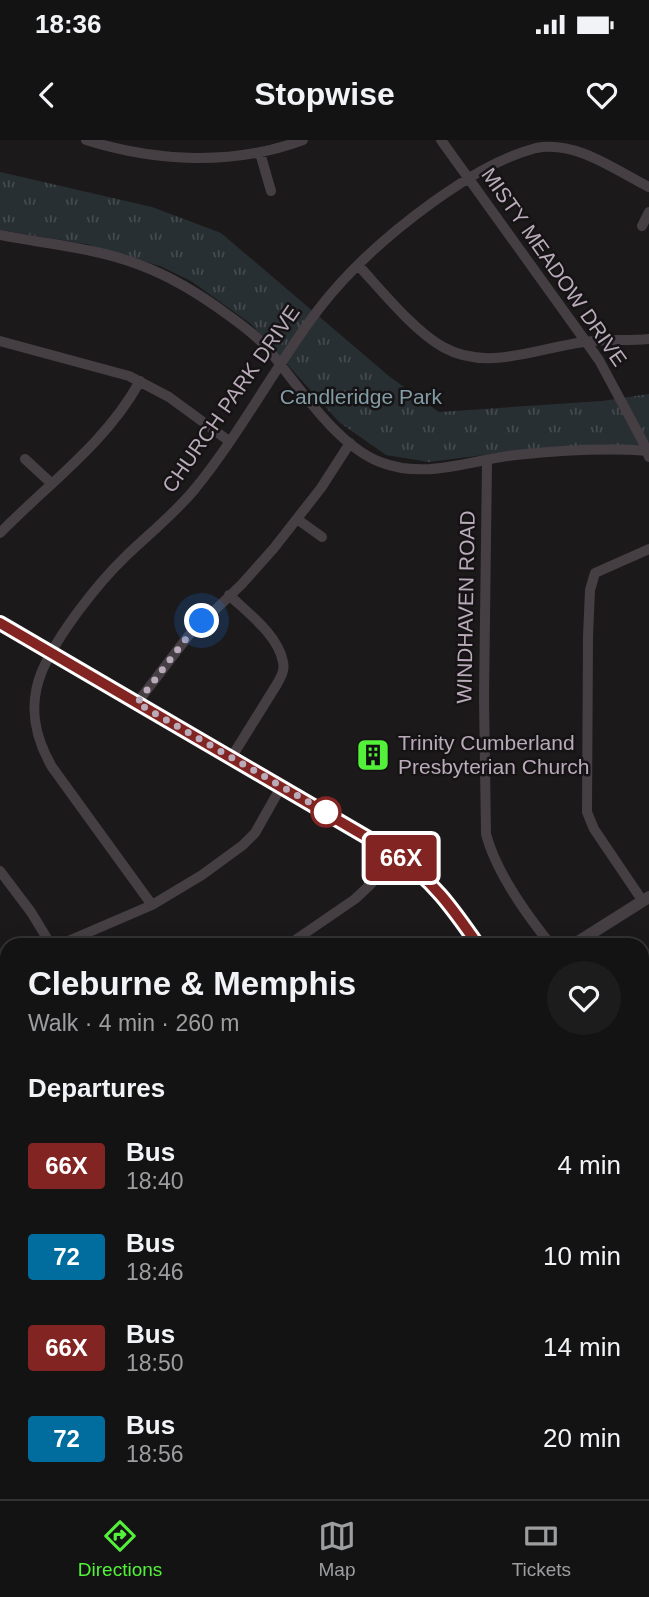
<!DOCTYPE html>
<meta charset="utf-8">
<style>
:root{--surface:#141314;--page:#1d1c1d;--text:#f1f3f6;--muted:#9d9ea0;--line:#333234;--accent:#53f13a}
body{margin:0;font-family:Helvetica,sans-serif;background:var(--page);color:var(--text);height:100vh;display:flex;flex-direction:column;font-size:26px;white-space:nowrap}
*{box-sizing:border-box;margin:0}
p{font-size:23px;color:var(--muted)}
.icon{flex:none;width:38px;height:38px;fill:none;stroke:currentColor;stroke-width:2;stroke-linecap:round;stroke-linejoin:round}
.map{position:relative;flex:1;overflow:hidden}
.panel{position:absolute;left:0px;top:798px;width:649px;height:562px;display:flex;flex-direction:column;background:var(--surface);border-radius:21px 21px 0 0;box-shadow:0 4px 18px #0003,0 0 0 2px var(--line)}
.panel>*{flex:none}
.badge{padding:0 14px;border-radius:5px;font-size:24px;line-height:46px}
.you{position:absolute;width:35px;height:35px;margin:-18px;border:5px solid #fff;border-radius:50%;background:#1a73e8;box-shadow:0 0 0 10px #1a73e833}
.map>.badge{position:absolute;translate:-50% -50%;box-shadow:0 0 0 4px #fff}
h2{padding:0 28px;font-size:26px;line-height:63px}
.round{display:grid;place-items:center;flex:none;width:74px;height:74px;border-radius:37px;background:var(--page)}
.head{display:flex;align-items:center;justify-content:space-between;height:119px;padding:0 28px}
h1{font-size:33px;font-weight:600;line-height:52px}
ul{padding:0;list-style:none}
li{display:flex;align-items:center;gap:21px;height:91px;padding:0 28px}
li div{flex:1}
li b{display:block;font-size:26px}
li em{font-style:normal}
li .badge{min-width:77px;font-weight:700;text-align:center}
.status{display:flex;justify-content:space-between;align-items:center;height:49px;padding:0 35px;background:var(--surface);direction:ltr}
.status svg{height:19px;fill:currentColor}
header{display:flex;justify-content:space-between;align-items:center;height:91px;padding:0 28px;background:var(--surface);font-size:32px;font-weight:600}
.dock{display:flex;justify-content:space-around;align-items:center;height:98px;border-top:2px solid var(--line);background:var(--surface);font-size:19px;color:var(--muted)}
.dock a{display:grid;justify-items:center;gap:4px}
.dock .selected{color:var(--accent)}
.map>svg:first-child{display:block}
.park{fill:url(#park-tufts)}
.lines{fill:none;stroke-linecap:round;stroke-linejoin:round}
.minor{stroke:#453f44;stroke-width:10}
.tertiary{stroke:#453f44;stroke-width:12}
.line-casing{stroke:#fff;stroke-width:16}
.line{stroke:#822522;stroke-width:10}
.walk{stroke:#b9abba;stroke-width:7;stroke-dasharray:0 12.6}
.stop-dot{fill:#fff;stroke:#822522;stroke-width:3.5}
.labels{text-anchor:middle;stroke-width:5;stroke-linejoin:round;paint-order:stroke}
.street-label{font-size:21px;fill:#b9abba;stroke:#161315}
.park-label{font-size:21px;fill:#829ca5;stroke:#161315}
.poi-label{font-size:21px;fill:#b9abba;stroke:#161315;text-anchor:start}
</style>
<div class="status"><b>18:36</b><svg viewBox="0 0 49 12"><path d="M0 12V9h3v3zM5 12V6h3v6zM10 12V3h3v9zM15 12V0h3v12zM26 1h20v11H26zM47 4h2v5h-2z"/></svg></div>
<header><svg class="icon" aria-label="back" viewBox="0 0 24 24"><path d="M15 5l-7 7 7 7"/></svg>Stopwise<svg class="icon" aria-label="heart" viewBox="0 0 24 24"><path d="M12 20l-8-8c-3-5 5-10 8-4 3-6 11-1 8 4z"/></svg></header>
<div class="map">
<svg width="649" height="1359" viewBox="0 0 649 1359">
<defs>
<pattern id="park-tufts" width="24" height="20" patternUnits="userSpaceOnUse" patternTransform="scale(1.75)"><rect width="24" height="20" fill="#282f33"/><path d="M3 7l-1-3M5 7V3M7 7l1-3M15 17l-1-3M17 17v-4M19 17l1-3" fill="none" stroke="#454a4e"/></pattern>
</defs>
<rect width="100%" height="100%" fill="#1b191a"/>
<!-- park -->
<path class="park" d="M0 32 152 67 221 93 390 237 439 272 602 261 649 254V309L540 308 429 322 386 315 339 282 251 184 191 141 160 126 86 104 0 90Z
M0 1108 7 1109V1203H0Z"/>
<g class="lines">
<!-- minor -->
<path class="minor" d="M86 0C156 22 233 26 303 0
M441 0 599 220 643 302 649 317
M260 13 271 51
M642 86 649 72
M0 95C46 104 97 108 140 125 172 137 201 155 228 175 242 185 257 196 268 209 298 245 336 305 380 322 426 340 470 320 516 315 555 311 610 308 649 311
M358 125C381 150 414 191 443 207 487 232 538 208 584 202 606 199 628 201 649 199
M0 201 129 236 169 257 229 301
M25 319 51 343
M487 321 484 558 486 694C496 732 526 774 551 805
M297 379 322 397
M0 393C49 343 106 303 140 241
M229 455C248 473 278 495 283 522 285 530 281 537 277 544L231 618
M137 563 189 495 242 444 274 408 321 348 350 303
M0 731 31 772 51 805
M642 760 594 689 587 672 588 496 590 450 595 433 649 409
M152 765 52 627C34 596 28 565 42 531 58 494 97 444 126 416 149 394 174 374 194 350 240 294 274 228 318 170 350 128 390 93 433 62 464 40 498 18 536 8 576 0 615 30 649 47
M59 805 152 765 202 735 243 705 255 693 281 647
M288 805 355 759 371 744 394 713
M0 880 7 882
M642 883 649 879
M642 1012 649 1007
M0 1054 7 1055
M642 1139 649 1134
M644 1259 649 1266"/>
<!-- tertiary -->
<path class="tertiary" d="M0 483 394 713C433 740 452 767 478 805
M573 805 649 757
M642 1046 649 1056"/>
</g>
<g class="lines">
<defs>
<path id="line" d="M0 483 394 713C433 741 451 766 478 805"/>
</defs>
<!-- line casing -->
<use href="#line" class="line-casing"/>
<!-- line -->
<use href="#line" class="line"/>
<!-- walk -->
<path class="walk" d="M202 481 189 495 137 563 326 672"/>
</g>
<!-- icons -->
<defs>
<symbol id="building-square" viewBox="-11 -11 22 22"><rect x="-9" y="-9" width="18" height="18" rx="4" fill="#53f13a" stroke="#161315"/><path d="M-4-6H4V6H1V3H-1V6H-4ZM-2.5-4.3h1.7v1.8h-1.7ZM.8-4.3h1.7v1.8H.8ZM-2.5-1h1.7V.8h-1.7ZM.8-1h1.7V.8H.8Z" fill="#111"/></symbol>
</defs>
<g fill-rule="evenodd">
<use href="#building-square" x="354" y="596" width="38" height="38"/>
</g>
<!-- markers -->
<circle class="stop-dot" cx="326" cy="672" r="14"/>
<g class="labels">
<!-- street labels -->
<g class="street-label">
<text transform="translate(554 127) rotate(55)" y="7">MISTY MEADOW DRIVE</text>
<text transform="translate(231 259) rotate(-55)" y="7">CHURCH PARK DRIVE</text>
<text transform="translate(466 467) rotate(-89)" y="7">WINDHAVEN ROAD</text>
</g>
<!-- park labels -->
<g class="park-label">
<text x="361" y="264">Candleridge Park</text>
</g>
<!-- poi labels -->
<g class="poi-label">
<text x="398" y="610">Trinity Cumberland<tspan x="398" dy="24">Presbyterian Church</tspan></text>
</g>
</g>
</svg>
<div class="you" style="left:202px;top:481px"></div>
<b class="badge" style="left:401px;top:718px;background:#822522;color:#fff">66X</b>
<section class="panel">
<div class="head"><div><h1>Cleburne &amp; Memphis</h1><p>Walk · 4 min · 260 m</p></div><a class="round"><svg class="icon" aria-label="heart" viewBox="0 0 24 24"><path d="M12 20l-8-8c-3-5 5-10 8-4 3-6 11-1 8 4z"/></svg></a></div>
<h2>Departures</h2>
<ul>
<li><span class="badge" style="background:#822522;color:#fff">66X</span><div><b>Bus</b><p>18:40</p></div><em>4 min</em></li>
<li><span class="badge" style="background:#006d9e;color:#fff">72</span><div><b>Bus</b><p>18:46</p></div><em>10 min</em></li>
<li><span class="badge" style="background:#822522;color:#fff">66X</span><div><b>Bus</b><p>18:50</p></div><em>14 min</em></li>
<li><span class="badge" style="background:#006d9e;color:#fff">72</span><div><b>Bus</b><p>18:56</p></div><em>20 min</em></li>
</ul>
</section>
</div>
<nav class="dock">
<a class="selected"><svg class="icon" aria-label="directions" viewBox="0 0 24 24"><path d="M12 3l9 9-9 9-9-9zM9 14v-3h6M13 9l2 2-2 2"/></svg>Directions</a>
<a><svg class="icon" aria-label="map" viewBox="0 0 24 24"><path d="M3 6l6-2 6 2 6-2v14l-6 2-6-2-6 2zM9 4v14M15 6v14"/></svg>Map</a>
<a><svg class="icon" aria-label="tickets" viewBox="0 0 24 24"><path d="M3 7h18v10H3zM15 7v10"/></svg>Tickets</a>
</nav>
